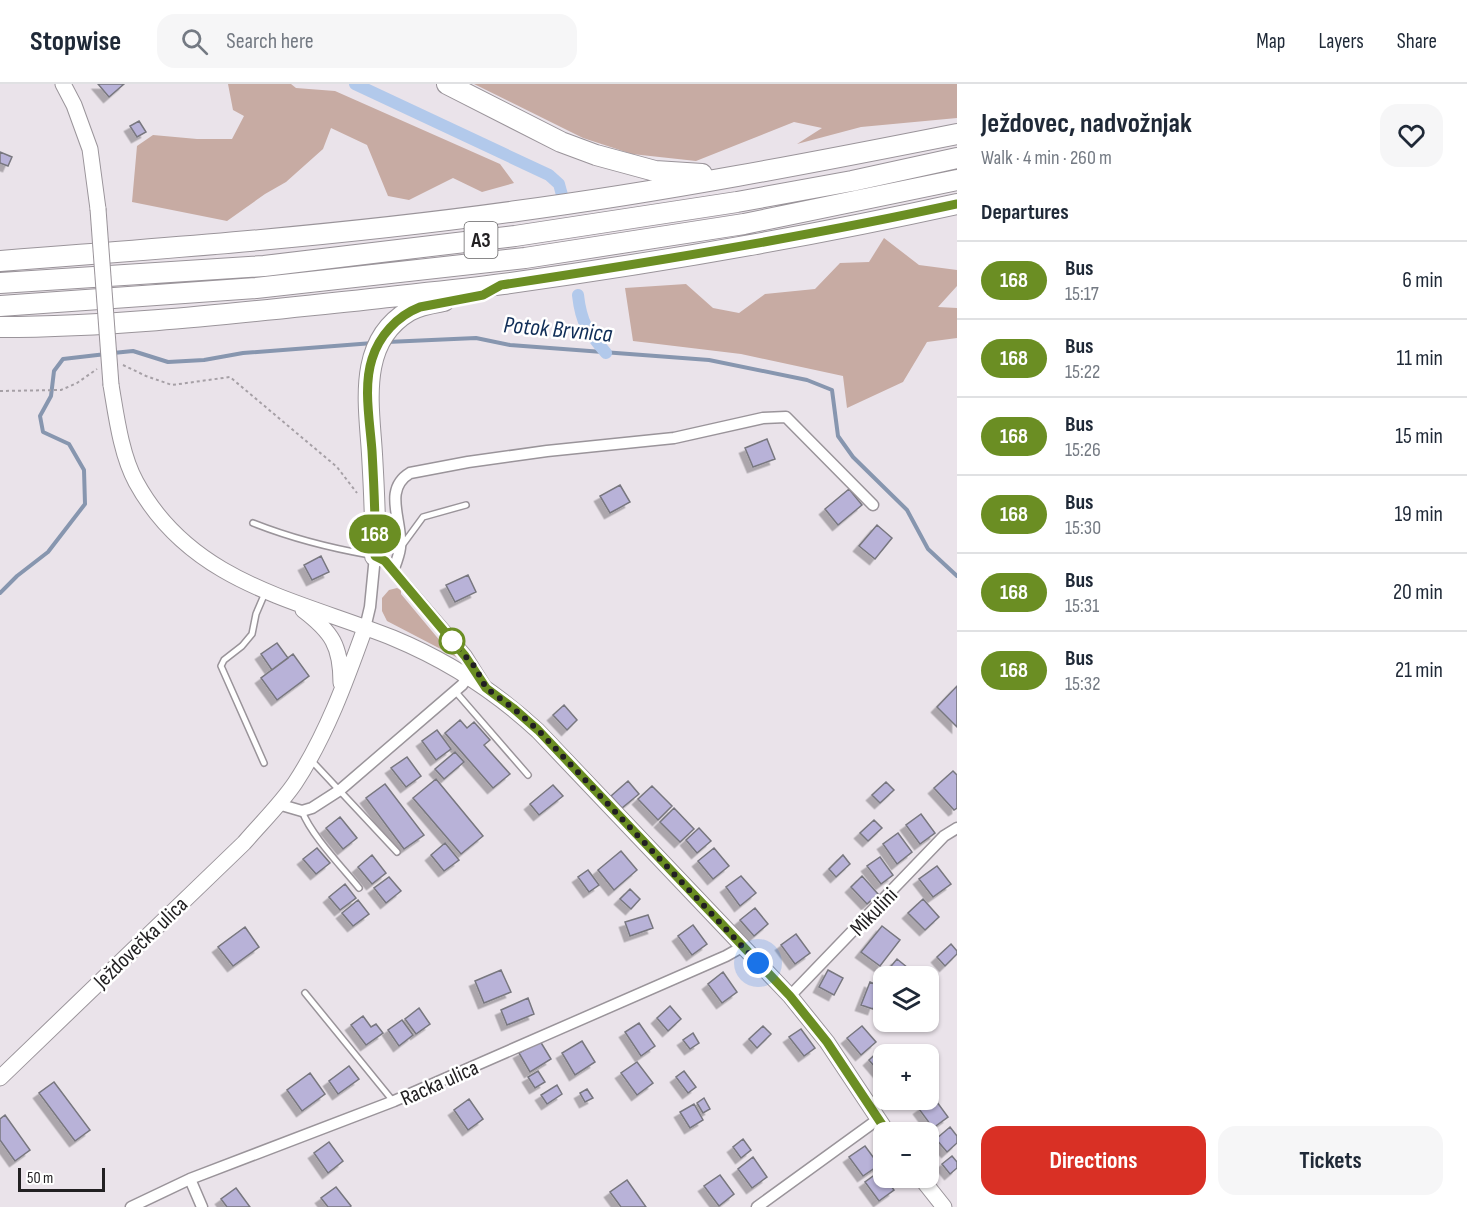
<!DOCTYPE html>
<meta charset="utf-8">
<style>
:root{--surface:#fff;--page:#f6f6f7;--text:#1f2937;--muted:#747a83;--line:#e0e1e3;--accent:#d93025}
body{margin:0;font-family:"Sofia Sans Condensed",sans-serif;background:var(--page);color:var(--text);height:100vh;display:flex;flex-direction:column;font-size:22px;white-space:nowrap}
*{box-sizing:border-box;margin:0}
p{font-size:20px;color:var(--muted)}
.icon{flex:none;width:33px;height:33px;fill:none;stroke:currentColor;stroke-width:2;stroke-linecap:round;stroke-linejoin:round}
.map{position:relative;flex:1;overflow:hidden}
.drawer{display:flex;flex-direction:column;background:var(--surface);width:510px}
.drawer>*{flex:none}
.badge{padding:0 12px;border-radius:20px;font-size:21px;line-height:39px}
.fabs{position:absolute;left:873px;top:882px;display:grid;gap:12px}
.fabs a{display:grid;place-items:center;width:66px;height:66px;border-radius:12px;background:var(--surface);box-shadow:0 2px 4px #0004;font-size:30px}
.scale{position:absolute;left:18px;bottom:15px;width:87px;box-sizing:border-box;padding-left:6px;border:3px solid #222022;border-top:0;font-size:16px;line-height:21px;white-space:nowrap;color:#222022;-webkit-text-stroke:4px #fff;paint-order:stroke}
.you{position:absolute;width:30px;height:30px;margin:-15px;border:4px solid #fff;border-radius:50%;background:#1a73e8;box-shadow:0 0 0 9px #1a73e833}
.map>.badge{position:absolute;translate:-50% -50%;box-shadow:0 0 0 3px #fff}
h2{padding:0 24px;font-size:22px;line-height:54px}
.round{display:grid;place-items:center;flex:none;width:63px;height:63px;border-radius:18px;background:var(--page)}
.overview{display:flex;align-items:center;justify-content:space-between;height:102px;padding:0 24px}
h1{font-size:28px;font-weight:700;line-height:45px}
.action{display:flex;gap:12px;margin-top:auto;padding:12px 24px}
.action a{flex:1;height:69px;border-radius:18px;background:var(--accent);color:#fff;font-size:24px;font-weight:700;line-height:69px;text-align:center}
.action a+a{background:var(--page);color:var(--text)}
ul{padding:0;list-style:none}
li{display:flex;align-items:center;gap:18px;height:78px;padding:0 24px;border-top:2px solid var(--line)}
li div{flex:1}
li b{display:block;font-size:22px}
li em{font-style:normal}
li .badge{min-width:66px;font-weight:700;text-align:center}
header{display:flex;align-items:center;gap:36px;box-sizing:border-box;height:84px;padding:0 30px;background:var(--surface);border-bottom:2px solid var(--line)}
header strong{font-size:28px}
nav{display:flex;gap:33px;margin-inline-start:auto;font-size:21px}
.search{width:420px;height:54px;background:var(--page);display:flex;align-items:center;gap:15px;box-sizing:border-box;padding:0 21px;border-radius:18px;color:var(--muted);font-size:22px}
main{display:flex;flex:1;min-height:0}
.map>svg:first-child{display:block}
.green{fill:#c7aba3}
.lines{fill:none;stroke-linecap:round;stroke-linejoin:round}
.stream{stroke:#8796af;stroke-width:4}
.canal{stroke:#b2c9eb;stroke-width:12}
.building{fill:#b8b2d8;stroke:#78777f;stroke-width:1.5;filter:url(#shadow)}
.lane-casing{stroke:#9a949a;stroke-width:8}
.street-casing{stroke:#9a949a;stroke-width:13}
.secondary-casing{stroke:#9a949a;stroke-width:17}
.highway-casing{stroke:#9a949a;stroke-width:22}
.path{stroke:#a6a0a6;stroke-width:2;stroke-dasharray:3 3;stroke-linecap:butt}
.lane{stroke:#fff;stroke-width:5}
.street{stroke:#fff;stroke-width:10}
.secondary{stroke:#fff;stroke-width:15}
.highway{stroke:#fff;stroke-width:20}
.secondary-bridge-casing{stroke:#9a949a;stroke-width:17;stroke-linecap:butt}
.secondary-bridge{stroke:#fff;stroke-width:15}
.line-casing{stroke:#fff;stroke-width:14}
.line{stroke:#6b8e23;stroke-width:9}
.walk{stroke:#222022;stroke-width:6;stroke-dasharray:0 10.8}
.stop-dot{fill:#fff;stroke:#6b8e23;stroke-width:3}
.labels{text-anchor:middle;stroke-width:5;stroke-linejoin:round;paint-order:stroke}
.shield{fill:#fff;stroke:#646364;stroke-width:1.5}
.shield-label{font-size:21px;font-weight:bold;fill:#222022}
.street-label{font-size:22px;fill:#222022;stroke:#fff}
.water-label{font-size:24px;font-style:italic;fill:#0f2d57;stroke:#fff}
</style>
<header>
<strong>Stopwise</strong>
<div class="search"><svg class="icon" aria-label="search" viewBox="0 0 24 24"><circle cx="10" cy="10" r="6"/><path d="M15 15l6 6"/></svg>Search here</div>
<nav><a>Map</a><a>Layers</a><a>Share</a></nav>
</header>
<main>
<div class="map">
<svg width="957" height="1123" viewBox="0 0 957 1123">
<defs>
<filter id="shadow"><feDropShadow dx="-5.5" dy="5.5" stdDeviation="0" flood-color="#0004"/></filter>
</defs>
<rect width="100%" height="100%" fill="#eae3ea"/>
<!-- green -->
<path class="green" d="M228 0H291L296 4 335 7 500 80 514 99 482 108 453 94 409 116 388 112 367 61 331 44 323 65 286 98 265 110 227 137 132 118 137 62 153 51 197 55H232L244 32 233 26Z
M474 0H957V34L861 43 797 60 822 44 794 38 696 77 632 70 583 54Z
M884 154 919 181 957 186V202L938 223 957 224V254L927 258 903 298 847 324 843 292 741 270 633 257 625 204 686 200 713 224 739 229 765 210 815 205 840 179 869 178Z
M397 504 401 506V510L446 564 448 562 458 574 387 537 382 527V514L389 506Z"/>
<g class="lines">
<!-- stream -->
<path class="stream" d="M387 258 476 254 510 261 709 276 807 296 832 306 838 352 853 373 907 426 928 465 957 492
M113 269 133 267 168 278 204 276 243 269 373 259
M0 509 17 492 48 468 85 420 84 386 69 360 43 348 40 332 51 312 54 287 63 275 106 270"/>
<!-- canal -->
<path class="canal" d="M355 0 549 91 559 100 562 111
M578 211C581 239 588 248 606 269"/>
</g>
<!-- building -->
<path class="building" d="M98 0H124L109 13Z
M139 37 146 48 137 53 130 42Z
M0 68 12 73 8 82 0 79Z
M767 355 775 375 753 383 745 364Z
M620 401 630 418 610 429 600 412Z
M849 405 862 421 838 441 825 425Z
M877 441 892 454 875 475 859 462Z
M321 472 329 488 312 496 304 481Z
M468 491 476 508 455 518 446 501Z
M277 559 288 574 272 586 261 570Z
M293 570 309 592 277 616 261 594Z
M957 602V643L937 623Z
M564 621 577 636 567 646 553 631Z
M460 636 467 644 474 638 490 656 484 661 510 690 493 704 445 649Z
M437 646 451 665 436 676 422 657Z
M455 668 464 678 444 695 435 685Z
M407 673 421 692 406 703 391 684Z
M953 687 957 691V724L954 726 934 704Z
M436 695 483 752 461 770 413 714Z
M628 697 639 710 622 724 611 712Z
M886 698 894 706 880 719 872 711Z
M385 700 424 751 404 765 366 714Z
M553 701 563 712 539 731 530 720Z
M652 702 672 722 658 736 638 715Z
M674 724 694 745 680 758 660 738Z
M921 730 935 749 920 760 906 741Z
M340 733 357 754 343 765 326 744Z
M874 736 882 744 868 757 860 749Z
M699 744 711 757 697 769 686 756Z
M898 749 912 768 897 780 883 760Z
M445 759 459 776 444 787 431 771Z
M317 764 330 779 316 790 303 775Z
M714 764 729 782 713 795 698 777Z
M621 767 637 786 614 806 598 786Z
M372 771 386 789 372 800 358 783Z
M843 771 850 780 836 793 829 785Z
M880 773 893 791 881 800 867 782Z
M937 782 951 800 933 813 919 795Z
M588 786 599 801 589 808 578 793Z
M741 792 756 809 740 822 726 803Z
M862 792 878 810 867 820 851 803Z
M389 793 401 807 386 819 374 804Z
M345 800 356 814 340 826 329 813Z
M630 805 640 815 631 825 620 815Z
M923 815 939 833 925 846 908 829Z
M358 816 369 830 353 842 342 829Z
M755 824 768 840 754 852 740 836Z
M648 831 653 844 630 852 625 838Z
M693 841 707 860 692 871 678 852Z
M882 842 900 856 880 882 861 868Z
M245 843 259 863 233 882 218 863Z
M796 850 810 869 795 880 781 861Z
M951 860 957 867V870L945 882 937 873Z
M897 875 913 888 909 892H893L887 887Z
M501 886 511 908 484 919 475 897Z
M828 886 843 894 834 911 819 903Z
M723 888 737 908 722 919 708 900Z
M870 898 881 903 873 925 861 921Z
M528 914 534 930 507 941 501 926Z
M670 922 681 935 668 947 657 934Z
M419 924 430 940 416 950 405 935Z
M363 932 371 943 376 940 383 949 366 961 351 941Z
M402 936 413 951 399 962 388 946Z
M639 939 655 962 641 972 625 948Z
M763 942 771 950 757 964 749 955Z
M862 942 876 958 861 971 847 954Z
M801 945 815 964 804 972 789 953Z
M693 949 699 959 690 965 683 956Z
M540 957 551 975 530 988 519 969Z
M582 957 595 978 575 991 562 969Z
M882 964 888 970H884V986L880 989 869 976Z
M637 978 653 999 637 1011 621 989Z
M349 982 359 995 338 1010 329 997Z
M538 987 545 998 535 1004 528 993Z
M684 987 696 1003 688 1009 676 993Z
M310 989 325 1010 302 1027 287 1006Z
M54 998 90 1046 75 1057 39 1009Z
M557 1001 562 1010 547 1020 541 1011Z
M587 1005 593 1014 585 1018 580 1009Z
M704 1014 710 1025 703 1029 697 1019Z
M934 1014 948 1033 933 1044 919 1025Z
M469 1015 483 1035 468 1046 454 1026Z
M694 1020 703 1036 690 1044 680 1028Z
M5 1031 30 1066 15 1077 0 1056V1035Z
M950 1043 957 1052V1059L947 1068 936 1055Z
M743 1055 751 1066 741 1074 733 1063Z
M329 1058 343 1077 328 1089 314 1069Z
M865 1062 879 1081 863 1092 849 1073Z
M952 1072 957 1078V1084L950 1090 942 1080Z
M753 1073 767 1093 752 1104 738 1085Z
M880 1087 894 1106 879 1117 865 1098Z
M720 1091 734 1110 719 1122 704 1102Z
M627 1096 646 1123H621L610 1108Z
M336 1103 351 1122 350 1123H328L321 1114Z
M236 1104 250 1123H227L221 1115Z"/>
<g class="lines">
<defs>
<path id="lane" d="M253 439C291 454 330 464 370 471
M401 463 423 433 466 421
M455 607 528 691
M311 676 397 768
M264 679 221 582 224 576 242 562 252 550 256 530 265 509
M302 727C311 751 342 783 359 804
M305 909 393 1017"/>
<path id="street" d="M393 487C396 479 399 472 400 464 403 437 382 406 410 389L468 378 547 367 674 354 763 334 786 333 873 421
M365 544 370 523 375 472 385 477 466 571 486 603
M278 720 302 727 312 724 340 706 462 601 468 593
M790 912 944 752 957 744
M190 1095 202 1123
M131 1123 190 1095 394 1017 726 872 742 863
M757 1123 877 1036"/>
<path id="secondary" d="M63 0 74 21 90 65 98 125
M111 301C116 330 121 371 136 398 191 499 295 515 393 554 446 576 495 607 538 647L790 912 827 958 887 1048
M303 526C332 548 341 562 341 599
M0 994 244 759C261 739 280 721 295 699 326 652 346 597 365 544
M921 1094 944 1123"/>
<path id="highway" d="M447 0 561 58 596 71 655 87 702 90
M0 177C173 164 345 151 517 127 665 107 811 79 957 50
M0 199 264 182 515 152 737 118 852 97 957 74
M0 222 256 204 525 174 744 140 957 96
M0 243C118 243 236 229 353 217 403 211 453 207 503 200 655 179 807 153 957 120
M375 472C376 438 374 405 372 370 369 320 357 258 409 227 419 221 433 219 444 217"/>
</defs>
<!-- lane casing -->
<use href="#lane" class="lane-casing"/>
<!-- street casing -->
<use href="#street" class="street-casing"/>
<!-- secondary casing -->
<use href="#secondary" class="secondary-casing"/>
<!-- highway casing -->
<use href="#highway" class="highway-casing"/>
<!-- path -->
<path class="path" d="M123 281 146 292 172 301 230 293 337 383 357 409
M0 307 61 306 77 299 97 285"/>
<!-- lane -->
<use href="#lane" class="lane"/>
<!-- street -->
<use href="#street" class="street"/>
<!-- secondary -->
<use href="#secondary" class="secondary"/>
<!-- highway -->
<use href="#highway" class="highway"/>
<defs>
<path id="secondary-bridge" d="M98 125 111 301"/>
</defs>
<!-- secondary-bridge casing -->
<use href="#secondary-bridge" class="secondary-bridge-casing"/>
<!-- secondary-bridge -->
<use href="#secondary-bridge" class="secondary-bridge"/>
</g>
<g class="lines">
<defs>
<path id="line" d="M887 1048 827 958 790 912 538 646 513 624 486 604 465 572 385 477 375 472C376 437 374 402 372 367 370 338 363 303 372 275 379 252 397 232 420 223L483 211 501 201C654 178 806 153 957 120"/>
</defs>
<!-- line casing -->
<use href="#line" class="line-casing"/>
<!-- line -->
<use href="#line" class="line"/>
<!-- walk -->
<path class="walk" d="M452 557 475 583 486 604 513 624 538 646 758 879"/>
</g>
<!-- markers -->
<circle class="stop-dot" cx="452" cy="557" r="12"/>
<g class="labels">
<!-- shield labels -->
<rect class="shield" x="464.5" y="138" width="33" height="36" rx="4.5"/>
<g class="shield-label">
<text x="481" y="163">A3</text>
</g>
<!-- street labels -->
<g class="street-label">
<text transform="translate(873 827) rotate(-46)" y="8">Mikulini</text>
<text transform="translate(140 858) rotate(-44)" y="8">Ježdovečka ulica</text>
<text transform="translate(439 998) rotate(-24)" y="8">Racka ulica</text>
</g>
<!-- water labels -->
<g class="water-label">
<text transform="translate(558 245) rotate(5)" y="8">Potok Brvnica</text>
</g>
</g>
</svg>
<div class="fabs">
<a><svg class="icon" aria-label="layers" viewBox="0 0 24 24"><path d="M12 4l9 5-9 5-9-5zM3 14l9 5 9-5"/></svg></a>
<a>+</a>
<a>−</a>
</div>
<div class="scale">50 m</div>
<div class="you" style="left:758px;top:879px"></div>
<b class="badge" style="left:375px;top:450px;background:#6b8e23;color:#fff">168</b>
</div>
<section class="drawer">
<div class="overview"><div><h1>Ježdovec, nadvožnjak</h1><p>Walk · 4 min · 260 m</p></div><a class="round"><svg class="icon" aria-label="heart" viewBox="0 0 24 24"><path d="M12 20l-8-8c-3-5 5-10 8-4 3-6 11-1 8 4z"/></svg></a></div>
<h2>Departures</h2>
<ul>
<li><span class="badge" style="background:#6b8e23;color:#fff">168</span><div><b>Bus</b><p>15:17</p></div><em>6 min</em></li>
<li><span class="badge" style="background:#6b8e23;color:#fff">168</span><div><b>Bus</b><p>15:22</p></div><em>11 min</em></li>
<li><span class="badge" style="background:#6b8e23;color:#fff">168</span><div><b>Bus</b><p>15:26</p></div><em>15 min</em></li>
<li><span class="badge" style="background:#6b8e23;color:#fff">168</span><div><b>Bus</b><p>15:30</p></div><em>19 min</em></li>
<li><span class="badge" style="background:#6b8e23;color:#fff">168</span><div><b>Bus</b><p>15:31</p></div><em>20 min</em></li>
<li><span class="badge" style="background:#6b8e23;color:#fff">168</span><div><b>Bus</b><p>15:32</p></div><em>21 min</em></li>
</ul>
<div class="action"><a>Directions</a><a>Tickets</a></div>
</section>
</main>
